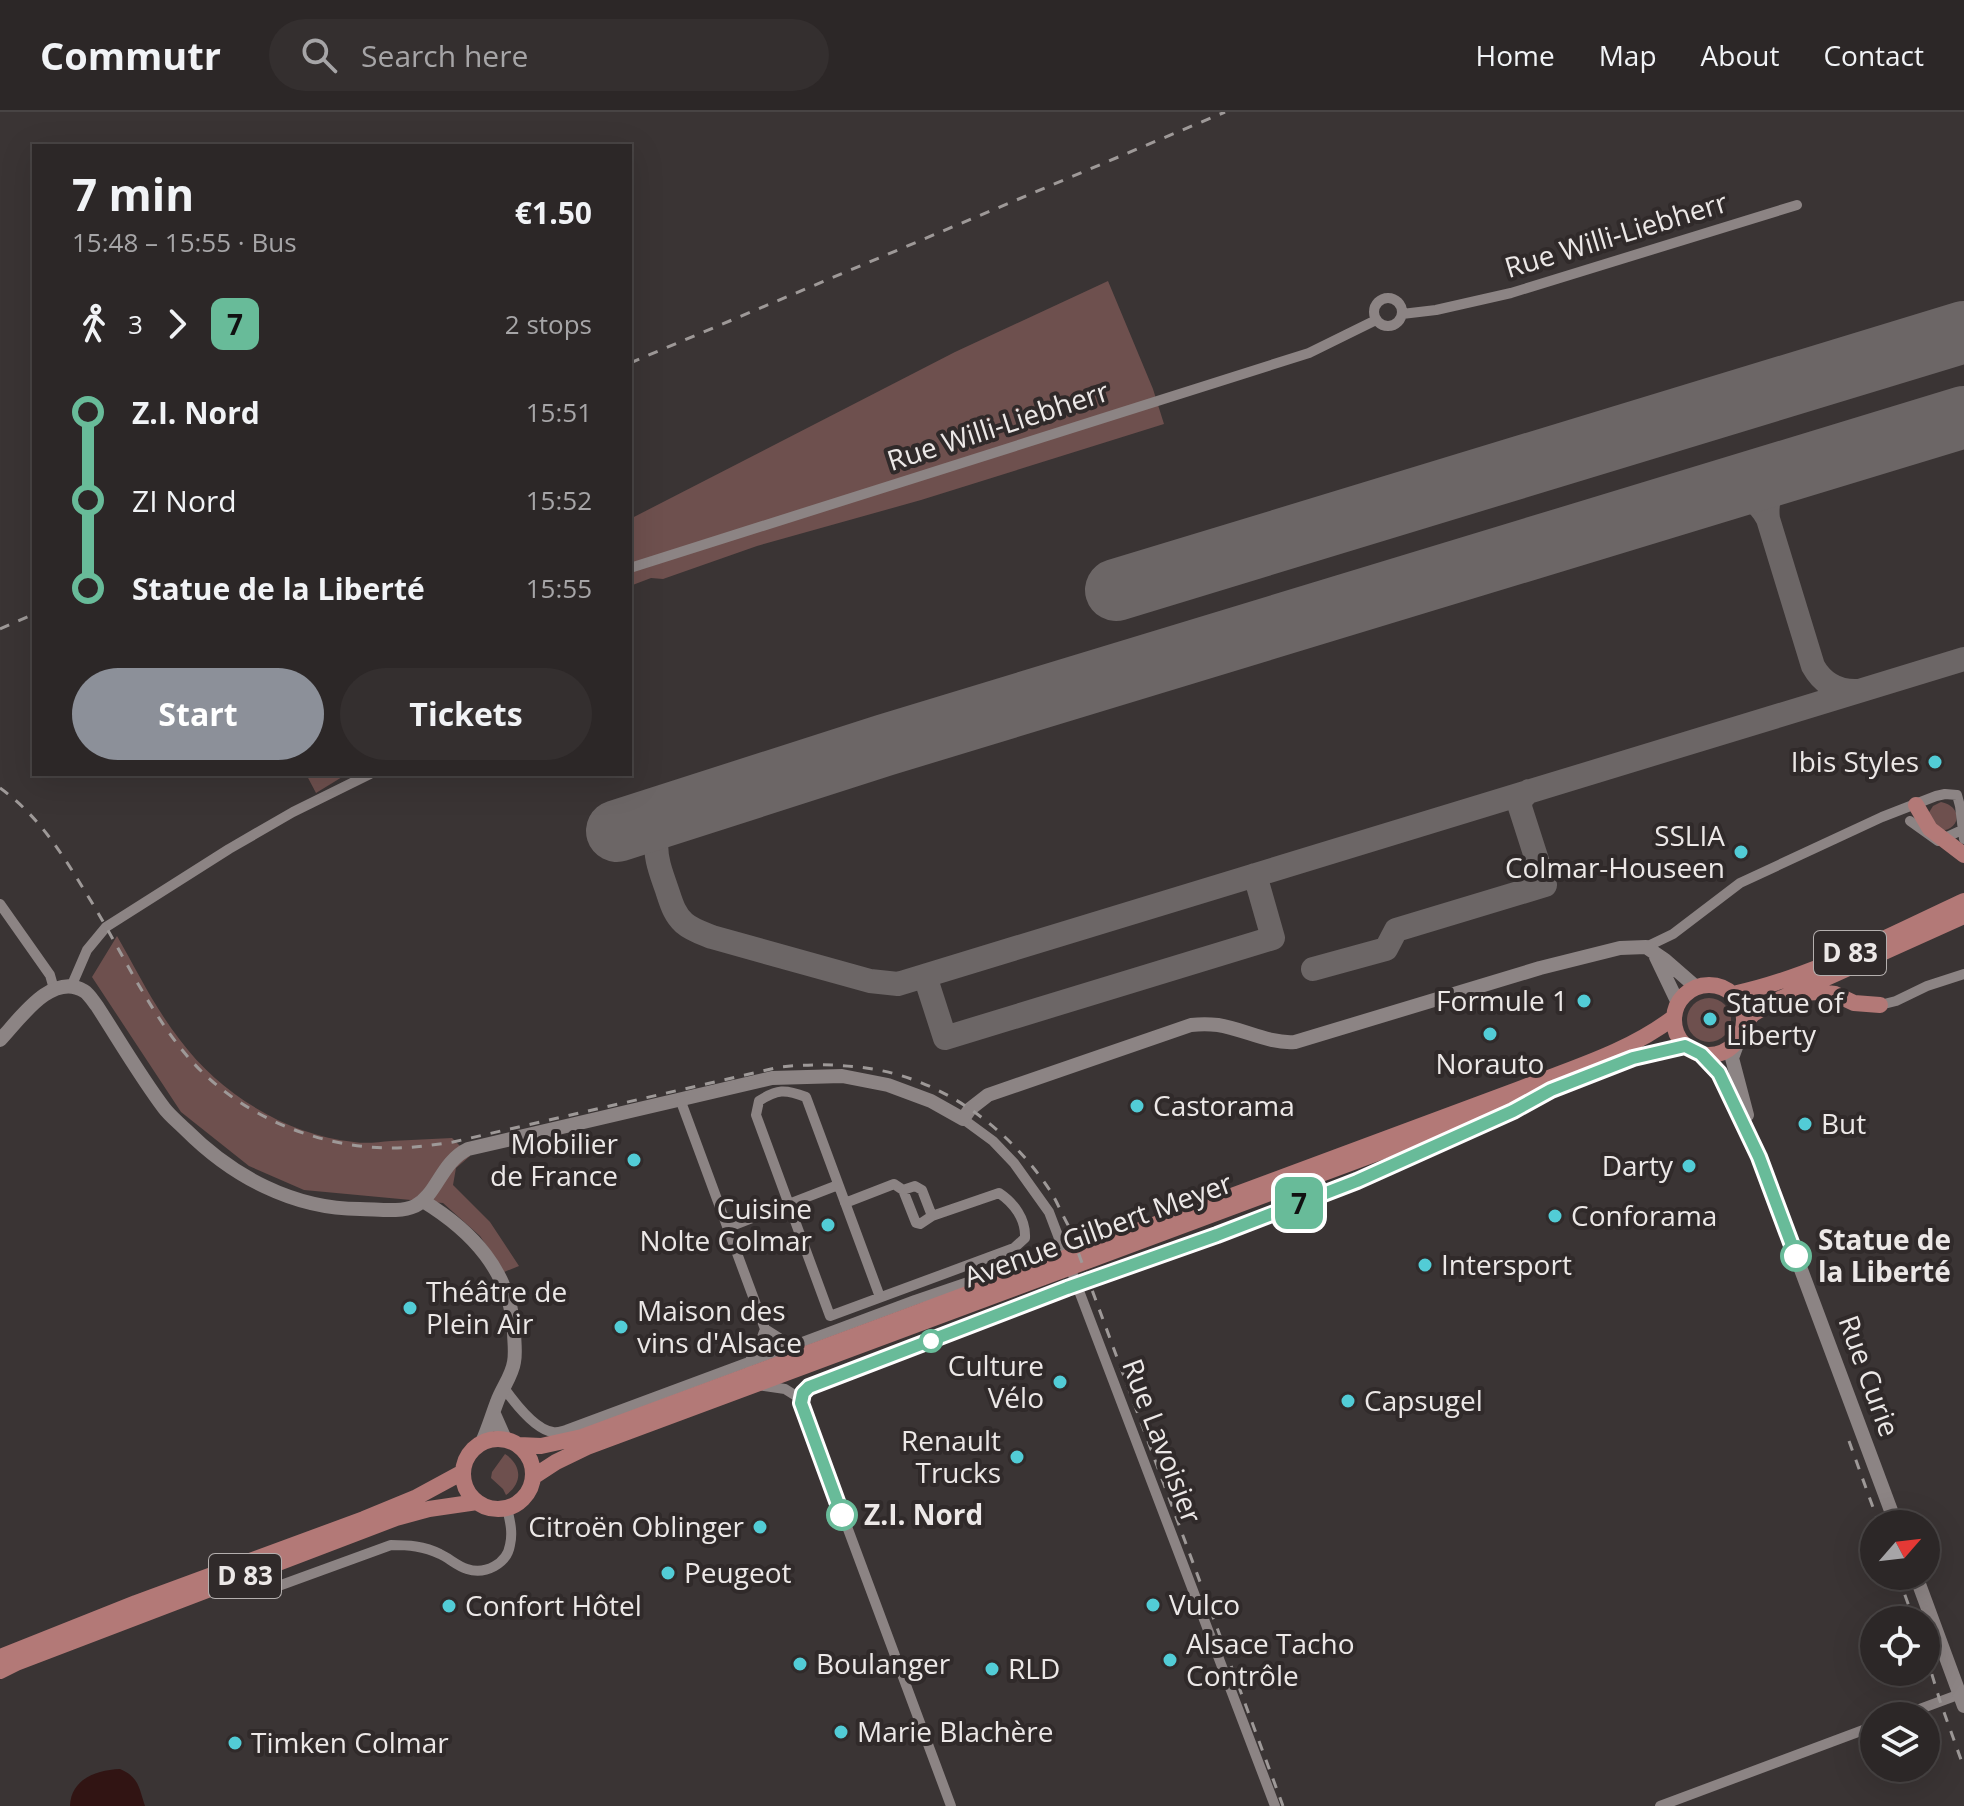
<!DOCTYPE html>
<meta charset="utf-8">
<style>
:root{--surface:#2c2727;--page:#342f2f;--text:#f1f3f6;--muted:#a6a5a7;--line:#484444;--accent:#8c9099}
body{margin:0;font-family:"Open Sans",sans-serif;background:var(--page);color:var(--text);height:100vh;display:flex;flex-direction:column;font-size:30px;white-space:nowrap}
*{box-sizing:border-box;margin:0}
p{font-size:26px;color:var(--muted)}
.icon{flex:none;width:44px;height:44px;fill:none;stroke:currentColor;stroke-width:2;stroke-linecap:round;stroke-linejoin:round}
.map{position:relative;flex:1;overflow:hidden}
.side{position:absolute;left:32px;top:32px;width:600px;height:632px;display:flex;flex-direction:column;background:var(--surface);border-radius:0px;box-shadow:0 8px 32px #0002,0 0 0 2px var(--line)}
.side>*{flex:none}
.badge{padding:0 16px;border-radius:12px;font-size:28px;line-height:52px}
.needle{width:52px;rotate:62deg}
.tools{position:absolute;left:1860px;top:1398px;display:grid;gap:16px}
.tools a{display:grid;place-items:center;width:80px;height:80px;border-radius:50%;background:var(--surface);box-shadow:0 8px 32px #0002,0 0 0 2px var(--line);font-size:40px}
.map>.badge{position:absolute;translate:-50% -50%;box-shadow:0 0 0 4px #fff}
.legs{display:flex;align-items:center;gap:12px;height:88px;padding:0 40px;font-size:26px}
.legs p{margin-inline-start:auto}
.summary{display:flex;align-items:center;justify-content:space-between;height:136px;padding:0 40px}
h1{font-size:44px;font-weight:700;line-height:60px}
.button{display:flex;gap:16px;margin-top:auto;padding:16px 40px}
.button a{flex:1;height:92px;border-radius:48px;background:var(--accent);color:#fff;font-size:32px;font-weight:700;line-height:92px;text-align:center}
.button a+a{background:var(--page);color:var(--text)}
ul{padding:0 40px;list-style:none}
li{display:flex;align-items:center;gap:28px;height:88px;font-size:30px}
li i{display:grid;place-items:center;width:12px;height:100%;margin:0 10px;background:currentColor}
li i::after{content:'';width:20px;height:20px;margin:-10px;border:6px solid;border-radius:50%;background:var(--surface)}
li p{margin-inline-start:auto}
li:first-child i{background:linear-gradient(#0000 50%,currentColor 0)}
li:last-child i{background:linear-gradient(currentColor 50%,#0000 0)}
header{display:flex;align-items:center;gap:48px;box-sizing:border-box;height:112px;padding:0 40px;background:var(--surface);border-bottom:2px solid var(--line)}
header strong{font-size:38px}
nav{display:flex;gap:44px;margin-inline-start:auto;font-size:28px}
.search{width:560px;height:72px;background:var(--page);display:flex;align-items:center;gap:20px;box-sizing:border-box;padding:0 28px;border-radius:44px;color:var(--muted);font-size:30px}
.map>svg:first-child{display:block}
.green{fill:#6e504e}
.water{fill:#311413}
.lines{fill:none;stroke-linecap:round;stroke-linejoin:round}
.taxiway{stroke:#6c6666;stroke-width:24}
.runway{stroke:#6c6666;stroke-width:62}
.street{stroke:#8c8484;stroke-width:10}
.secondary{stroke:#8c8484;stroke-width:14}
.primary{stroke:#b37977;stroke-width:16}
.rail{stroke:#9e9998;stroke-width:3;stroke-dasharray:10 10;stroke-linecap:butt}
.line-1-casing{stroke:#fff;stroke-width:18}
.line-1{stroke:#68bb99;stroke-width:12}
.poi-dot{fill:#52ccd6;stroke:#302a2a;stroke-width:3}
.stop-1-dot{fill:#fff;stroke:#68bb99;stroke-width:4}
.labels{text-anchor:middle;stroke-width:8;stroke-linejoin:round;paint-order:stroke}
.shield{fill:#302a2a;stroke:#b4afae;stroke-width:2}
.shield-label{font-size:26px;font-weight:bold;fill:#ece8e7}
.street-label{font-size:28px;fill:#ece8e7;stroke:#302a2a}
.poi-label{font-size:28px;fill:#ece8e7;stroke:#302a2a;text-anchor:start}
.stop-label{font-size:28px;font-weight:bold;fill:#ece8e7;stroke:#302a2a;text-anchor:start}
</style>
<header>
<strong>Commutr</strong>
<div class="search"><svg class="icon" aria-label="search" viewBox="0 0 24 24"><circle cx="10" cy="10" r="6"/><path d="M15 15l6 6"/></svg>Search here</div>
<nav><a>Home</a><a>Map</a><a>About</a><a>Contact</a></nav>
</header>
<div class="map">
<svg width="1964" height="1694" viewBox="0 0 1964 1694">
<rect width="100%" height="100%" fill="#3a3434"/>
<!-- green -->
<path class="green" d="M1108 169 1153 277 1164 312 921 388 757 434 663 467 651 466 630 474V407L955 240Z
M306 662H347L316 681Z
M1941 690C1962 694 1962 716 1941 719L1928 702 1933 694Z
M117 824C137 859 155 896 180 928 220 982 287 1023 354 1030 366 1032 379 1030 391 1029 411 1028 432 1027 452 1026L470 1044 456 1056 453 1073 490 1110 519 1154 504 1160 480 1124 443 1091 304 1078 249 1054 181 1000 92 865Z
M1687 908a22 22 0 1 1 44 0a22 22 0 1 1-44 0Z
M505 1342C522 1353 523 1371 506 1383L503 1377 491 1366 492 1360Z"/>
<!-- water -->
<path class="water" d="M120 1657C139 1665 139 1676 145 1694H70C71 1667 96 1658 120 1657Z"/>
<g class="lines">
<!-- taxiway -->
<path class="taxiway" d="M1794 357C1775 370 1765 383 1768 407L1813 554C1823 572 1838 580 1858 579
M1719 380C1741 380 1757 386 1768 407
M685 697C646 718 654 742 667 778 671 790 674 802 684 811 692 818 702 821 712 825L870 869 898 872 1964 547
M1313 857 1386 837 1396 818 1545 773 1520 695 1521 687 1529 679
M925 864 945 926 1273 826 1255 763"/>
<!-- runway -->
<path class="runway" d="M1116 478 1964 220
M617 719 885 633 1964 305"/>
<!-- street -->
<path class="street" d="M1374 200a14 14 0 1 1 28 0a14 14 0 1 1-28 0Z
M1402 202 1436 198 1511 181 1797 93
M630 456 1309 241 1376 208
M1910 709 1938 729 1962 718
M0 792 50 863 54 877
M1646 835 1673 822 1740 771 1882 705 1936 684 1945 682 1957 683 1960 694 1964 727
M71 875 87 838 106 815 229 737 293 700 370 662
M1880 893 1896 889 1927 874 1964 862
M680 987 765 1217
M963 1007 993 1029 1014 1051 1049 1100 1275 1694
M903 1078 916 1111 920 1112 932 1104
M845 1091 894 1072 903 1078 915 1074 922 1078 932 1104 999 1081C1014 1091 1026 1107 1025 1126L1014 1136 830 1204 756 1003 759 989C777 977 785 977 806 985L880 1185
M729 1115 838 1073
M765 1217 784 1229 795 1232
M748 1251 757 1239 765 1217
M758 1273 785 1277 801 1287
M504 1276C514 1290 535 1318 553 1320 557 1321 562 1319 566 1318L915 1188 1015 1154 1038 1151
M801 1287 803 1281 809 1275 1067 1176 1217 1123 1357 1069 1519 996
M801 1287V1291L951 1694
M262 1480 391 1433C408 1433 424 1434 440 1442 449 1446 457 1454 467 1457 485 1463 507 1452 510 1433 513 1420 510 1409 507 1396
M1901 1604 1963 1581
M1660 1694 1874 1614"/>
<!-- secondary -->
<path class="secondary" d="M1656 845 1678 891
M1740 924 1732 946 1747 1003
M0 928C19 908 52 859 84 879 89 882 93 889 97 894 119 928 140 964 164 996 170 1004 179 1011 186 1018 232 1064 293 1097 360 1097 377 1097 400 1101 415 1094 437 1083 441 1050 468 1037L772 966 842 964 888 973 931 989 963 1007 970 997 988 983 1191 913C1200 912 1209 912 1218 913 1244 917 1269 932 1295 930L1540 856 1620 836 1646 835 1665 848 1696 875
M1701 942 1719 961 1759 1045 1896 1412
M423 1089C472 1119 510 1159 514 1219 514 1229 516 1240 514 1250 512 1264 502 1276 497 1290 492 1303 488 1317 482 1330
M494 1302 505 1327
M1916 1464 1964 1594"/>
<!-- primary -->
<path class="primary" d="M1916 693 1930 717 1964 743
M1674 908a35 35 0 1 1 70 0a35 35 0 1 1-70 0Z
M1803 881 1818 880 1835 882 1854 891 1880 893
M1733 882C1813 865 1890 823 1964 789
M1744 912 1753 902 1773 890 1964 804
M463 1362a35 35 0 1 1 70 0a35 35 0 1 1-70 0Z
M519 1333 541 1334 582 1325 1517 978C1570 957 1629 940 1674 905
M533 1365 556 1350 587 1335 1633 946 1685 934
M0 1545 136 1491 364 1407 415 1386 463 1360
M0 1559 16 1551 396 1406 429 1397 477 1390"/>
<!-- rail -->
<path class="rail" d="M630 251 1225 0
M0 517 34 502
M0 676C43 707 67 750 94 794 123 843 148 896 183 939 233 1001 314 1036 393 1036 413 1036 433 1033 453 1030L780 955C809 952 837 952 866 956 942 966 1010 1017 1051 1080 1057 1090 1062 1102 1068 1113L1283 1694
M1849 1329 1879 1412
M1898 1464 1914 1508
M1926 1543 1940 1589 1964 1656"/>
</g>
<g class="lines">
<defs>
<path id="line-1" d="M842 1403 801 1291 803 1281 809 1275 1067 1176 1217 1123 1357 1069 1513 999 1551 978 1633 946 1685 934 1701 942 1719 961 1759 1045 1796 1144"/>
</defs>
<!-- line-1 casing -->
<use href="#line-1" class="line-1-casing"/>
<!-- line-1 -->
<use href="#line-1" class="line-1"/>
</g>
<!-- markers -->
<g class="poi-dot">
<circle cx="1935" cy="650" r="8"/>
<circle cx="1741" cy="740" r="8"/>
<circle cx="1584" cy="889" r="8"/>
<circle cx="1710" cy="907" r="8"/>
<circle cx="1490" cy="922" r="8"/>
<circle cx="1137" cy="994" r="8"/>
<circle cx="1805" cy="1012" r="8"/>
<circle cx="634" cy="1048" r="8"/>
<circle cx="1689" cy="1054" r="8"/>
<circle cx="1555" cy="1104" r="8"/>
<circle cx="828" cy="1113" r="8"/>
<circle cx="1425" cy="1153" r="8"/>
<circle cx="410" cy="1196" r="8"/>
<circle cx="621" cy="1215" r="8"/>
<circle cx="1060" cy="1270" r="8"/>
<circle cx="1348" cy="1289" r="8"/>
<circle cx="1017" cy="1345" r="8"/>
<circle cx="760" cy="1415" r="8"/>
<circle cx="668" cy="1461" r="8"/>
<circle cx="1153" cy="1493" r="8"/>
<circle cx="449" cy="1494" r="8"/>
<circle cx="1170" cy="1548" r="8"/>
<circle cx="800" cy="1552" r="8"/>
<circle cx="992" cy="1557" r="8"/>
<circle cx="841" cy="1620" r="8"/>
<circle cx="235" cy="1631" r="8"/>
</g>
<g class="stop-1-dot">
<circle cx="1796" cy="1144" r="14"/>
<circle cx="931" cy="1229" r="10"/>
<circle cx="842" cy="1403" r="14"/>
</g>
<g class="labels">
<!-- shield labels -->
<g class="shield">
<rect x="1814" y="819" width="72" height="44" rx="6"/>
<rect x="209" y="1442" width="72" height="44" rx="6"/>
</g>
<g class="shield-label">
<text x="1850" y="850">D 83</text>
<text x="245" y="1473">D 83</text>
</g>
<!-- street labels -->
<g class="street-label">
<text transform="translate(1616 123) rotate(-17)" y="10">Rue Willi-Liebherr</text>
<text transform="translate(998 314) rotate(-18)" y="10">Rue Willi-Liebherr</text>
<text transform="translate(1098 1118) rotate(-20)" y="10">Avenue Gilbert Meyer</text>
<text transform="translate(1869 1264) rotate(70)" y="10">Rue Curie</text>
<text transform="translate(1162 1329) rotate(69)" y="10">Rue Lavoisier</text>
</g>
<!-- poi labels -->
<g class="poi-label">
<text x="1919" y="660" text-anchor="end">Ibis Styles</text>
<text x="1725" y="734" text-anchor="end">SSLIA<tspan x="1725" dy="32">Colmar-Houseen</tspan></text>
<text x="1568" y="899" text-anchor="end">Formule 1</text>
<text x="1726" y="901">Statue of<tspan x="1726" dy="32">Liberty</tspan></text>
<text x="1490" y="962" text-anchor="middle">Norauto</text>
<text x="1153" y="1004">Castorama</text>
<text x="1821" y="1022">But</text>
<text x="618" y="1042" text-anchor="end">Mobilier<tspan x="618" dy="32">de France</tspan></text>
<text x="1673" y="1064" text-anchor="end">Darty</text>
<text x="812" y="1107" text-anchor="end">Cuisine<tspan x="812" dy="32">Nolte Colmar</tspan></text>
<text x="1571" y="1114">Conforama</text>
<text x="1441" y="1163">Intersport</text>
<text x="426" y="1190">Théâtre de<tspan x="426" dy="32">Plein Air</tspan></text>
<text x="637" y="1209">Maison des<tspan x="637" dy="32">vins d'Alsace</tspan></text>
<text x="1044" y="1264" text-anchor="end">Culture<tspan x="1044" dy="32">Vélo</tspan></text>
<text x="1364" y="1299">Capsugel</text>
<text x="1001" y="1339" text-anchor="end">Renault<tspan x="1001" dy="32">Trucks</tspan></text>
<text x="744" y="1425" text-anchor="end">Citroën Oblinger</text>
<text x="684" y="1471">Peugeot</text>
<text x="1169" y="1503">Vulco</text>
<text x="465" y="1504">Confort Hôtel</text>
<text x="1186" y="1542">Alsace Tacho<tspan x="1186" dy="32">Contrôle</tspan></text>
<text x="816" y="1562">Boulanger</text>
<text x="1008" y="1567">RLD</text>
<text x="857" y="1630">Marie Blachère</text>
<text x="251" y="1641">Timken Colmar</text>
</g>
<!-- stop labels -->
<g class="stop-label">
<text x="1818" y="1138">Statue de<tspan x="1818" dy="32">la Liberté</tspan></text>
<text x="864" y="1413">Z.I. Nord</text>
</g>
</g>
</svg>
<div class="tools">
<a><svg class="needle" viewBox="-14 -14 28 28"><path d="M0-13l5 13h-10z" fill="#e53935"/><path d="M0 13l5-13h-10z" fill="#a6a5a7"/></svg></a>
<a><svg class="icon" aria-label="locate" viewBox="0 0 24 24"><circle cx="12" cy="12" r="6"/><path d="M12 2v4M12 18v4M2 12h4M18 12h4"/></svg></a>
<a><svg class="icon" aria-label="layers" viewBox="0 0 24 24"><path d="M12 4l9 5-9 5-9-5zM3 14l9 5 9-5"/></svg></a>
</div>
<b class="badge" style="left:1299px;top:1091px;background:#68bb99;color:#111">7</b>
<section class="side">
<div class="summary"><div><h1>7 min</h1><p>15:48 – 15:55 · Bus</p></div><b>€1.50</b></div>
<div class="legs"><svg class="icon" aria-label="walk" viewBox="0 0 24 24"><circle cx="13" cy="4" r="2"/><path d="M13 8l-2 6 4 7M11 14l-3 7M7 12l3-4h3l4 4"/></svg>3<svg class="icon" aria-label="forward" viewBox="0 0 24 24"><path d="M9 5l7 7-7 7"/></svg><b class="badge" style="background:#68bb99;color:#111">7</b><p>2 stops</p></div>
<ul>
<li><i style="color:#68bb99"></i><b>Z.I. Nord</b><p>15:51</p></li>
<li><i style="color:#68bb99"></i><span>ZI Nord</span><p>15:52</p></li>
<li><i style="color:#68bb99"></i><b>Statue de la Liberté</b><p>15:55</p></li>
</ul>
<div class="button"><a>Start</a><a>Tickets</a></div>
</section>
</div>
